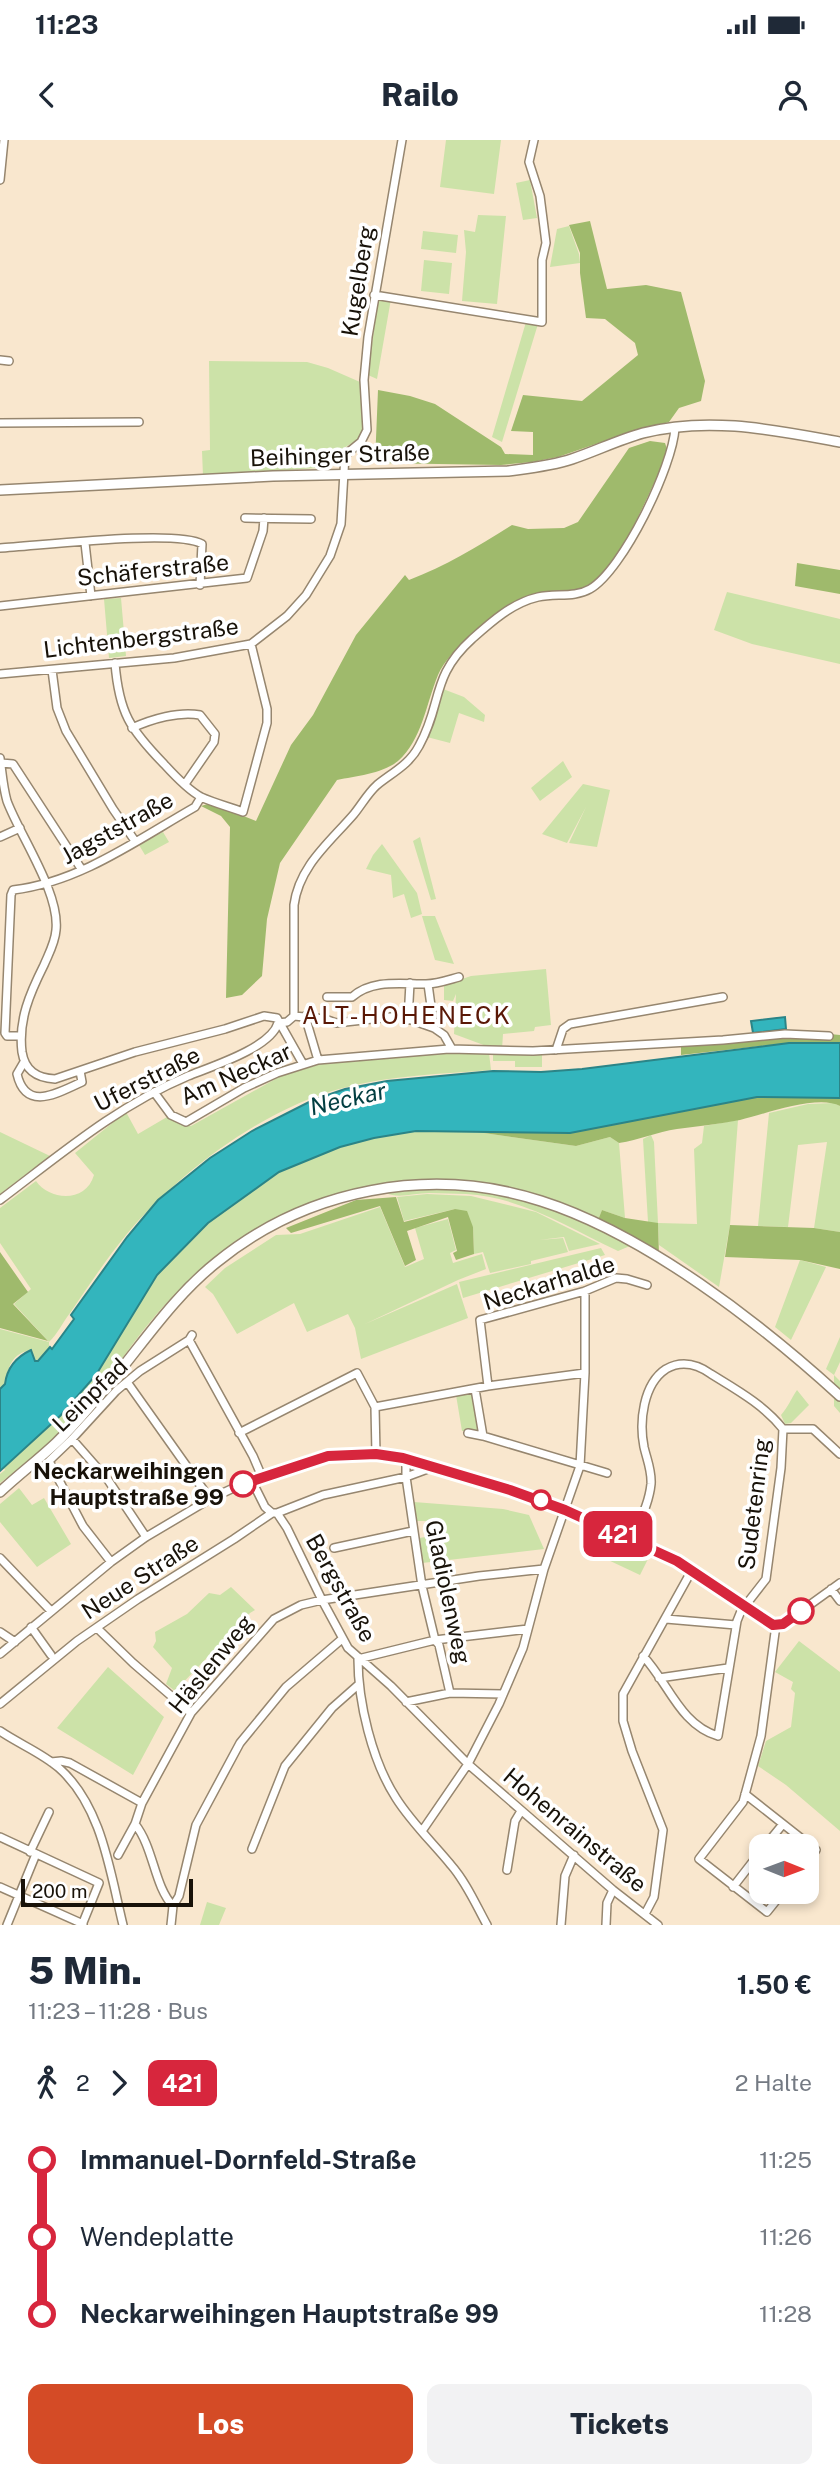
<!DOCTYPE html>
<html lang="de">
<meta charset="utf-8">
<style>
:root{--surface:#fff;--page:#f2f2f3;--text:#1f2937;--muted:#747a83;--accent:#d44b26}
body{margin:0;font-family:"Public Sans",sans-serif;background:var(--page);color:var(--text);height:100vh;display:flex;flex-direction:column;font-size:26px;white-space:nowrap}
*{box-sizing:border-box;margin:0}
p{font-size:23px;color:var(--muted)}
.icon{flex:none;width:38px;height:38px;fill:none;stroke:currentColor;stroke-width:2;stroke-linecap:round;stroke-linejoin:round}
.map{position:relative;height:1785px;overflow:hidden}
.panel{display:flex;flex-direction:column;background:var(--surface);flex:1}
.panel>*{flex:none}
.badge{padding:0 14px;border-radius:10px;font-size:24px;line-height:46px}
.needle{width:46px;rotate:91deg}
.fabs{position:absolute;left:749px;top:1694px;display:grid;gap:14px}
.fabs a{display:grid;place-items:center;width:70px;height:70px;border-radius:14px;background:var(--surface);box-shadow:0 4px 10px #0003;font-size:35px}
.scale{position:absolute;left:21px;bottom:18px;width:172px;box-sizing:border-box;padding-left:7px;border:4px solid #181209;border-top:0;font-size:19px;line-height:24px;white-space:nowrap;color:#181209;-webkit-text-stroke:5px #fff;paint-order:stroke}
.map>.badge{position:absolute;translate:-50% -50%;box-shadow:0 0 0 4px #fff}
.legs{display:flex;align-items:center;gap:10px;height:77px;padding:0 28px;font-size:23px}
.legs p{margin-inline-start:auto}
.headline{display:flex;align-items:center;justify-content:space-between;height:119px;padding:0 28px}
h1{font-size:38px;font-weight:800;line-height:52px}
.action{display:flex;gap:14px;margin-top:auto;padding:14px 28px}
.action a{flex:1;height:80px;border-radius:14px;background:var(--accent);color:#fff;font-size:28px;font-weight:800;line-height:80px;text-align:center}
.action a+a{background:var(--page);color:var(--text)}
ul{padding:0 28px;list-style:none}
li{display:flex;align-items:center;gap:24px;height:77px;font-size:26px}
li i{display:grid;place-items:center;width:10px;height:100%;margin:0 9px;background:currentColor}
li i::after{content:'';width:18px;height:18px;margin:-9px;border:5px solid;border-radius:50%;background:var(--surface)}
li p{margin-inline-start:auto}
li:first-child i{background:linear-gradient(#0000 50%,currentColor 0)}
li:last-child i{background:linear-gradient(currentColor 50%,#0000 0)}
.status{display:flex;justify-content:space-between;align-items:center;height:49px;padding:0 35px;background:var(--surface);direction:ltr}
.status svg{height:19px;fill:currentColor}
header{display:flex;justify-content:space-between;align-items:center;height:91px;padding:0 28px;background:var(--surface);font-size:32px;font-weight:800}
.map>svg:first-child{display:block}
.green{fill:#cce2a8}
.forest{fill:#9fba6c}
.water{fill:#33b5bd;stroke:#2b8487;stroke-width:2}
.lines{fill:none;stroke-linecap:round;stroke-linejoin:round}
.minor-casing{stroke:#96866f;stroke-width:10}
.major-casing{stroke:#96866f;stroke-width:12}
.minor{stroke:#fff;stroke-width:7}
.major{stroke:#fff;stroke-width:9}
.line-1-casing{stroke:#fff;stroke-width:16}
.line-1{stroke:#d7263d;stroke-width:10}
.stop-1-dot{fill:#fff;stroke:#d7263d;stroke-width:3.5}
.labels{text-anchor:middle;stroke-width:7;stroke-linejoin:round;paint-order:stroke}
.street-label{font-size:23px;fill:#181209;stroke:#fff}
.stop-label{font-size:23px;font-weight:bold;fill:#181209;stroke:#fff;text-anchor:end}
.neighbourhood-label{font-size:24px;letter-spacing:2px;fill:#5a1806;stroke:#fff}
.water-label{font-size:24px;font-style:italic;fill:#023e41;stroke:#fff}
</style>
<div class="status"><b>11:23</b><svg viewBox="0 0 49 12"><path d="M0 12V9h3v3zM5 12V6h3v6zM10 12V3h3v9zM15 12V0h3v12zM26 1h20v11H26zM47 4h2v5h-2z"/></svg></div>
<header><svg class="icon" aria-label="back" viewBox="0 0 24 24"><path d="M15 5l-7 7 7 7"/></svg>Railo<svg class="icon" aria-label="person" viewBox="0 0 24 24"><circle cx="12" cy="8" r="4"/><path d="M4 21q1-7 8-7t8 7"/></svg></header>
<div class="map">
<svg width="840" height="1785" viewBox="0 0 840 1785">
<rect width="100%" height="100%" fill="#f9e7ce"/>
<!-- green -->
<path class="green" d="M446 0H501L494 54 440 47Z
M530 40 537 78 523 80 516 43Z
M478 75 506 76 497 164 462 161 466 112 464 90 475 92Z
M569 86 579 114 580 123 550 127 557 89Z
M423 91 458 95 456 113 421 109Z
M424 120 452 123 449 154 421 151Z
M378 159H391L377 239 368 235Z
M526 182 538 184 502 302 492 297Z
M209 221 307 222 328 228 360 242 364 288 360 298 344 308 331 327 203 336 202 311 210 310Z
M727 452 840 479V524L752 504 714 490Z
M121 458 126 516 109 518 104 459Z
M443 549 464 557 485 575 484 582 459 573 450 603 427 597Z
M563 621 572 637 540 661 531 648Z
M583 644 610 650 597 707 569 703 586 667 567 703 542 694Z
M163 692 169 702 145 715 139 705Z
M420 697 436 759 431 760 413 701Z
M382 704 417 753 422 774 411 778 404 754 393 758 391 735 366 729 373 715Z
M422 776H435L454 824 435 820Z
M546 829 551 885 535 887 534 891 503 894 502 909 489 907 454 894 456 854 453 861 444 860V845L471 836Z
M450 912 489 913 491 930C442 934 391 935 343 948 264 968 178 1033 126 1095 106 1119 88 1147 70 1173 63 1182 57 1195 49 1202V1208L44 1217 35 1221 31 1210C12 1213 8 1227 5 1244L0 1249V1189L49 1202 14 1164 31 1149 0 1103V1068L36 1041C50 1061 86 1063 94 1035L75 1013 126 972 138 994 167 977 181 985 191 986 279 937 334 920Z
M493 913 542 914V927H515V921H493Z
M834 963 840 966V1092L814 1088 827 1002 798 1005 788 1087 758 1086 769 973 808 964Z
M738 980 730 1085 719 1147 659 1105 658 1084 648 1082 643 999 651 995 654 1002 658 1083 697 1084 694 1009 702 1003 704 986Z
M416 991 477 992 576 1006 610 997 619 1003 625 1078 602 1070 598 1080C567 1068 536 1052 503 1047 369 1024 252 1069 161 1169 136 1197 116 1228 93 1257 67 1288 32 1319 0 1343V1334L5 1330 4 1328 60 1276 96 1235 157 1135 208 1083 279 1032 340 1007 374 998Z
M0 992 50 1016 0 1054Z
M442 1048C484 1051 527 1057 566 1074 588 1083 609 1095 630 1106L618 1111C569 1088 521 1057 466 1054 454 1054 441 1053 429 1053 415 1053 398 1059 386 1053Z
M427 1054 471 1056 536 1072 600 1104 569 1111 564 1097 539 1100 563 1098 568 1112 531 1121V1124L490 1133 483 1112 474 1114 473 1087 455 1069 404 1081 397 1057Z
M380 1067 405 1127 424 1119 415 1088 448 1079 456 1110 450 1113 453 1123 482 1114 486 1129 458 1140 365 1184 457 1144 468 1178 361 1219 355 1188 348 1174 307 1192 294 1163 237 1194 213 1154 205 1147 225 1128 276 1095 300 1094Z
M601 1108 605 1115 463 1158 459 1142Z
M800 1120 826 1127 791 1200 775 1187Z
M840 1197V1222L834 1235 840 1241V1273L834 1266V1235L826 1229Z
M797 1250 809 1265 791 1283 785 1284 781 1275C788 1267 791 1259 797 1250Z
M470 1254 474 1256 480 1291H462L456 1255Z
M19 1348 32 1365 44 1358 71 1404 37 1427 0 1382V1364Z
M414 1362 503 1369 529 1375 544 1409 422 1423 419 1398 432 1396 431 1381H417Z
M614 1401 649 1417 640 1435 606 1419Z
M231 1447 255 1470 250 1473 175 1551 166 1544 172 1528 153 1507 156 1501 155 1492 187 1474 209 1453 220 1455Z
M799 1501 840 1532V1691L786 1645 758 1626 766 1601 791 1587 795 1553 791 1549 793 1542 775 1532Z
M108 1527 164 1577 133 1635 57 1588Z
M207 1762 226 1768 219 1785H200Z"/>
<!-- forest -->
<path class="forest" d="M590 81 607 149 646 145 681 152 705 241 701 261 679 268 669 282 619 296 558 317 532 322 501 325 375 323 378 250 410 256 435 264 501 307 505 314 533 315V292L511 291 523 255 582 261 638 215 635 203 605 179 586 178 580 133V113L569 85Z
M650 301 665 303 667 309 665 321C650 350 620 423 597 442 581 454 564 449 546 452 520 456 488 482 468 498 457 508 444 521 438 535 426 564 422 600 398 621 382 634 356 636 337 640L280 723 267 779 262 836 242 855 226 858 230 687 221 676 201 666 211 663 256 681 291 605 313 575 356 495 405 435 409 440C446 426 478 406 512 385L528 389 564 388 578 382 629 308Z
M797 423 840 430V454L795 446Z
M788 890 840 895V903H789L681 915V904L703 898Z
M757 957 840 958V966C818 954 765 974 740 980 719 984 698 986 677 989 657 992 639 1000 619 1003L610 997 576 1006 477 992 570 993Z
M396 1057 404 1082 455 1069 467 1071 473 1087 474 1114 456 1120 453 1113 457 1111 448 1077 407 1091 416 1120 405 1126 380 1066 291 1093 286 1088 356 1060Z
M602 1070 625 1078 658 1083 659 1115 598 1080Z
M730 1085 814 1088 840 1092V1129L800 1120 725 1117Z
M0 1112 28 1152 13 1164 48 1201 0 1188Z"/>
<!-- water -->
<path class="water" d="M785 877 786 889 753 893 751 881Z
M789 903H840V958L757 957 570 993 416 991 374 998 340 1007 279 1032 208 1083 157 1135 96 1235 60 1276 0 1331V1249L5 1244C7 1228 16 1217 31 1210L35 1221H38L50 1207 52 1209 74 1179 71 1175 127 1097 158 1060 210 1018 252 991 313 960 345 949 387 941 493 931 541 932 582 929Z"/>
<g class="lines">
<defs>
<path id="minor" d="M0 40 4 0
M374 155 542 182V120L546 103 540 56 529 22 534 0
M0 220 9 221
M0 283 139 282
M245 378 311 379
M85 403 91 456
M0 408C38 406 176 389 202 404L200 445
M0 466 247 438 263 391 264 378
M115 523C119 573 130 589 164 624 174 635 188 650 201 657 214 663 230 667 243 672L267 583V569L251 504
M52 530 57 568 66 591 113 669 135 701
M0 534 174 518 251 504 287 476 306 455 330 416 341 384 345 315 361 302 367 290 364 240 368 197 402 0
M132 588C152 579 179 571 200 575L215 594 214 602 185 644
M0 618C2 632 3 647 7 661 20 696 60 753 56 790 55 803 49 813 44 825 30 853 18 880 22 912 25 931 37 938 55 939L135 912 225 889 264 876 277 878 303 924
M1 623 13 624 82 730
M0 697 20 688
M428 844 434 888
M327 857H352C372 839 401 844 426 844 437 844 448 840 459 837
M294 876 325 879 336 883 400 876 434 888 444 895 452 909
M305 876 318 920
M408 880 410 843
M278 883 287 882 294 876V765C299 726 330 702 354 674 362 664 368 653 377 645 393 632 409 625 419 606 443 563 430 537 472 499 491 482 512 463 538 457 556 453 574 458 590 449 623 430 673 326 675 288
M20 896H7L5 893 11 755 13 750C80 742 137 700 195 667L201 657
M556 910 563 889 570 884 723 857
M24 922 17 934C26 973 59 952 82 942L80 931
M154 952 171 975 186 982 244 948 277 933 318 920 449 909 533 911 723 900 785 894 829 896
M0 1060C61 1014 117 966 188 936 210 927 271 908 278 883
M189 1200 253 1316 262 1337
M127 1242 210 1359
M488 1246 480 1180 585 1151 616 1138 627 1139 647 1145
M475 1249 483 1296
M375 1267 488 1246 585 1233
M783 1289H813L840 1314
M239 1293 357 1233 375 1267 376 1314
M468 1293 483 1296 607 1333
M72 1299 108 1340 146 1397
M403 1318 406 1324V1337L422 1446 435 1500 439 1505 450 1553
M252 1341 265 1367 272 1373
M272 1373H277L323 1355 406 1337 433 1327
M277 1373 287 1388 322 1460 348 1508 391 1546 468 1624 613 1750 658 1785
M632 1400C639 1382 649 1364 651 1344 652 1331 647 1320 644 1307 639 1282 643 1244 666 1229 682 1220 697 1224 711 1234 737 1250 764 1265 783 1289L781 1328 766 1439 741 1471 737 1481 718 1596C680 1585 668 1542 643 1516
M334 1408 413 1391
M0 1418 51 1471
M111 1422 83 1386 49 1321 72 1299 116 1251 140 1231 189 1200 192 1195
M831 1449 840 1461
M666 1479 736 1485
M776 1485 761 1596 743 1662 699 1719 767 1772 783 1752
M31 1487 51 1515
M97 1488 133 1523 191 1573
M0 1492 15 1502
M0 1514 111 1422 146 1397 210 1359 242 1344 314 1318 351 1313 376 1314 403 1318 510 1350 565 1370 677 1421 776 1485 786 1482 840 1443
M358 1519C358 1562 372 1621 396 1658 411 1682 433 1703 451 1725 466 1742 476 1765 487 1785
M358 1519 435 1500 528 1489
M659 1538 728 1528
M406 1562 450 1553 503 1554
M0 1564 77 1501 138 1459 234 1399 272 1373
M0 1591C19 1604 42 1613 59 1628 102 1666 110 1732 123 1785
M51 1622 61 1621 70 1623 142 1663
M745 1654 816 1710 807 1722
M135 1684C154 1708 154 1746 173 1766
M422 1691 468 1624 499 1564 523 1508 544 1429 580 1326 585 1233V1151
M0 1697 99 1743 82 1785
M765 1706 783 1684
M252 1709 285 1626 332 1568 358 1545
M30 1712 49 1672
M118 1715 135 1684 142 1663 191 1573 274 1479 301 1465 322 1460 479 1436 544 1429
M507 1730 515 1681 521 1671
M0 1747 83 1784
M733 1747 761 1711
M645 1774 654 1757 663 1690 632 1611 623 1581V1554L692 1430
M7 1785 36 1714
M171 1785 173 1766 179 1756 196 1685 240 1603 286 1547 342 1499
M561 1785 565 1736 574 1715
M606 1785 607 1763 613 1750"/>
<path id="major" d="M0 350 273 336 508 331C530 328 551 326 572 319 596 311 618 300 643 293 709 276 774 290 840 302
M0 1352C18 1335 38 1320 56 1303 75 1285 92 1264 109 1244 144 1202 174 1156 217 1122 307 1049 430 1025 541 1061 645 1094 760 1183 840 1256"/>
</defs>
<!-- minor casing -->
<use href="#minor" class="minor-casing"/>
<!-- major casing -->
<use href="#major" class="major-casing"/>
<!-- minor -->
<use href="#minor" class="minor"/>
<!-- major -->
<use href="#major" class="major"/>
</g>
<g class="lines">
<defs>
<path id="line-1" d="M243 1344 328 1316 376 1314 403 1318 510 1350 565 1370 677 1421 773 1485 783 1484 801 1471"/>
</defs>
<!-- line-1 casing -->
<use href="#line-1" class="line-1-casing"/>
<!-- line-1 -->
<use href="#line-1" class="line-1"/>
</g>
<!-- markers -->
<g class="stop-1-dot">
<circle cx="243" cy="1344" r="12"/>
<circle cx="541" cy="1360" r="9"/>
<circle cx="801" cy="1471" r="12"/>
</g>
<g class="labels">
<!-- street labels -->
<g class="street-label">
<text transform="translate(358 141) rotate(-81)" y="8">Kugelberg</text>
<text transform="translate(340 315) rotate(-2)" y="8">Beihinger Straße</text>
<text transform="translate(153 430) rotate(-6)" y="8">Schäferstraße</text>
<text transform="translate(141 498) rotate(-7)" y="8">Lichtenbergstraße</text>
<text transform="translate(117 688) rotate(-29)" y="8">Jagststraße</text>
<text transform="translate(236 934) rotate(-24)" y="8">Am Neckar</text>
<text transform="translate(147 939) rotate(-27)" y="8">Uferstraße</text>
<text transform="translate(549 1143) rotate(-17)" y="8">Neckarhalde</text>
<text transform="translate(90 1255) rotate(-44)" y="8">Leinpfad</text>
<text transform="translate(754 1364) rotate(-83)" y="8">Sudetenring</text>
<text transform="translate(140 1437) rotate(-33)" y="8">Neue Straße</text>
<text transform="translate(341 1448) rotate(61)" y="8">Bergstraße</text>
<text transform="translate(448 1452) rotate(78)" y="8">Gladiolenweg</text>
<text transform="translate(211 1524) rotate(-51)" y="8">Häslenweg</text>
<text transform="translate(575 1690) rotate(40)" y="8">Hohenrainstraße</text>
</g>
<!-- stop labels -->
<g class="stop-label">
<text x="224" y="1339">Neckarweihingen<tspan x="224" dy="26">Hauptstraße 99</tspan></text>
</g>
<!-- neighbourhood labels -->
<g class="neighbourhood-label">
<text x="407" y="884">ALT-HOHENECK</text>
</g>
<!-- water labels -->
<g class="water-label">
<text transform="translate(348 959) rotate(-13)" y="8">Neckar</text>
</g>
</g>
</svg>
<div class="fabs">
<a><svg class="needle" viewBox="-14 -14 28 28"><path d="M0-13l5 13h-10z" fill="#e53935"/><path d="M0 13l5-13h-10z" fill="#747a83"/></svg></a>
</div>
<div class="scale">200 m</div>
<b class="badge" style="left:618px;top:1394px;background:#d7263d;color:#fff">421</b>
</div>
<section class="panel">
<div class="headline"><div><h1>5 Min.</h1><p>11:23 – 11:28 · Bus</p></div><b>1.50 €</b></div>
<div class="legs"><svg class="icon" aria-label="walk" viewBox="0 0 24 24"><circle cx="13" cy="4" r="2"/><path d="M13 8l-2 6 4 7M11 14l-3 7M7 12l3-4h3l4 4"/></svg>2<svg class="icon" aria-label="forward" viewBox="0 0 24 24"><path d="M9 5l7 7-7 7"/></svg><b class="badge" style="background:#d7263d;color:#fff">421</b><p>2 Halte</p></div>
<ul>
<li><i style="color:#d7263d"></i><b>Immanuel-Dornfeld-Straße</b><p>11:25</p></li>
<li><i style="color:#d7263d"></i><span>Wendeplatte</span><p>11:26</p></li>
<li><i style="color:#d7263d"></i><b>Neckarweihingen Hauptstraße 99</b><p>11:28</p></li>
</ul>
<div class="action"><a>Los</a><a>Tickets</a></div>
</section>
